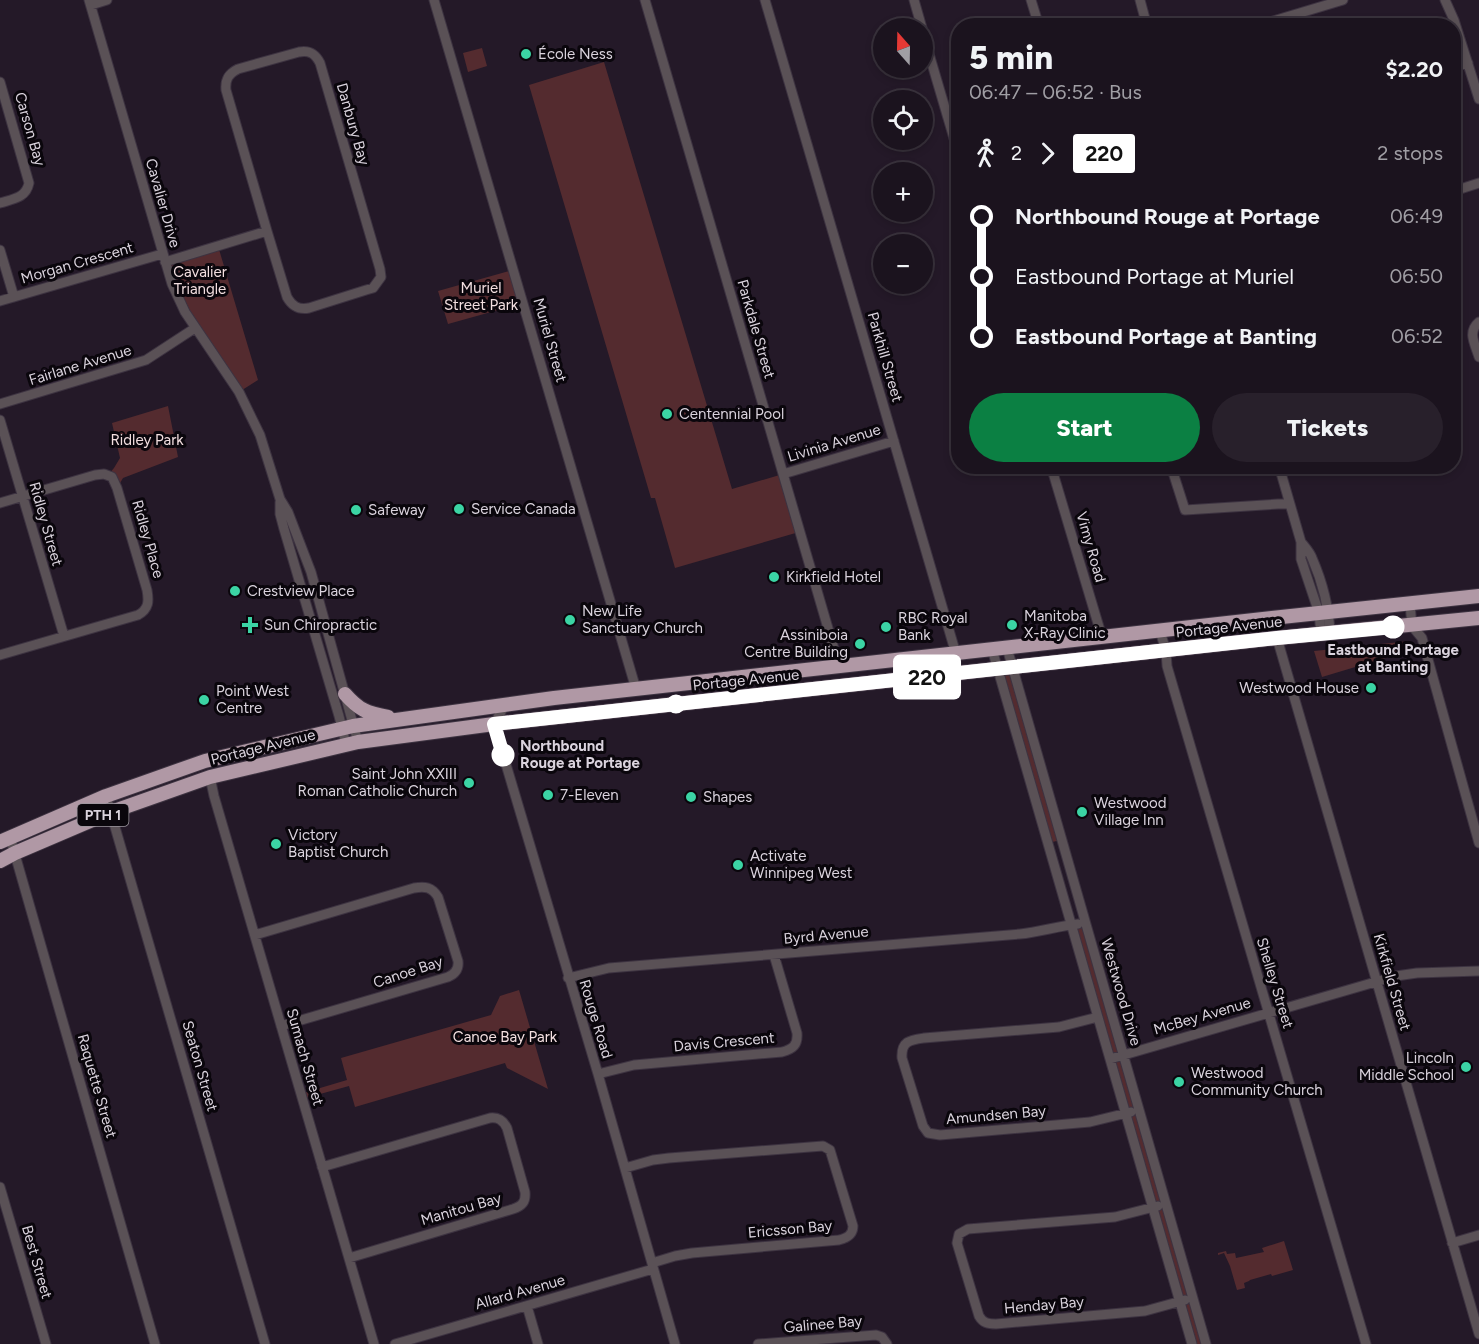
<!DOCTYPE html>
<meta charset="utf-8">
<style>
:root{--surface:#1b131e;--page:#28202b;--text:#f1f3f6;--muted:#a09ea4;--line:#39323c;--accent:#0b8043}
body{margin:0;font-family:Figtree,sans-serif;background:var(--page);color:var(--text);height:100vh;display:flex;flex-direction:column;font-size:22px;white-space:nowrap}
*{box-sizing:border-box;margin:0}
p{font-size:20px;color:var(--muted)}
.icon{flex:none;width:33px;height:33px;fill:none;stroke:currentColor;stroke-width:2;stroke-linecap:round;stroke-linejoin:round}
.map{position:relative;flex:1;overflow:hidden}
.side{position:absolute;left:951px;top:18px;width:510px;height:456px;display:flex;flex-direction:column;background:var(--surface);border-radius:24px;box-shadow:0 3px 9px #0003,0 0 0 2px var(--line)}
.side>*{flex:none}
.badge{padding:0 12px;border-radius:4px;font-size:21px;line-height:39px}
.needle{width:39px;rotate:340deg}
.controls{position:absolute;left:873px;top:18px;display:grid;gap:12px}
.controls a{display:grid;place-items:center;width:60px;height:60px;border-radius:50%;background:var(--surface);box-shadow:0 3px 9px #0003,0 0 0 2px var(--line);font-size:30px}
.map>.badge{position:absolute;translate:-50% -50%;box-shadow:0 0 0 3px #fff}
.legs{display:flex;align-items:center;gap:9px;height:66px;padding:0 18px;font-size:20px}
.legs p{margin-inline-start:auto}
.summary{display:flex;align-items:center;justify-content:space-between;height:102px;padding:0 18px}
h1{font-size:33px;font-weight:800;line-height:45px}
.button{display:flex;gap:12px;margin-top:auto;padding:12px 18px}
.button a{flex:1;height:69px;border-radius:36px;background:var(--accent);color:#fff;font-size:24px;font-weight:800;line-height:69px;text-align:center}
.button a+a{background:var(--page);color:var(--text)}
ul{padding:0 18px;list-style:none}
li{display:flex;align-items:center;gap:21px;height:60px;font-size:22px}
li i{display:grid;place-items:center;width:9px;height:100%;margin:0 8px;background:currentColor}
li i::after{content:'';width:15px;height:15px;margin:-8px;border:4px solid;border-radius:50%;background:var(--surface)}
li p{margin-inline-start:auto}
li:first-child i{background:linear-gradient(#0000 50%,currentColor 0)}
li:last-child i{background:linear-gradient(currentColor 50%,#0000 0)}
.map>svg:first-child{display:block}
.green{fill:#542b2f}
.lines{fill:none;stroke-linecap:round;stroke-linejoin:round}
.minor-casing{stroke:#3d3341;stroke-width:11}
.highway-casing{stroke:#3d3341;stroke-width:16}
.minor{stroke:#5a5156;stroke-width:9}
.highway{stroke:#b098a5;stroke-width:14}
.line-1-casing{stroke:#fff;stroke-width:14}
.line-1{stroke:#fff;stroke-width:9}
.poi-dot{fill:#3bd4a4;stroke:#0a060c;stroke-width:2}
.stop-1-dot{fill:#fff;stroke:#fff;stroke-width:3}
.labels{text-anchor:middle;stroke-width:6;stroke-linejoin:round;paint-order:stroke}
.shield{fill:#0a060c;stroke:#9c969e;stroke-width:1.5}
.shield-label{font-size:14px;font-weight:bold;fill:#dad3dd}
.poi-label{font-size:15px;fill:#dad3dd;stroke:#0a060c;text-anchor:start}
.street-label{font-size:15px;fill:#dad3dd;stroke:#0a060c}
.park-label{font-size:15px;fill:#f3dfe0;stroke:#0a060c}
.stop-label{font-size:15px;font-weight:bold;fill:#dad3dd;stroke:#0a060c}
</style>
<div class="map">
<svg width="1479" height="1344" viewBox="0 0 1479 1344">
<rect width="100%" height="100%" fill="#241928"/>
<!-- green -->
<path class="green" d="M482 48 487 66 468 72 463 53Z
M604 62 732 489 783 474 799 532 675 568 655 498H651L529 85Z
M218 246 258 380 239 392 195 328 165 262Z
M513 270 523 303 448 324 438 291Z
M168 406 178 457 123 478 117 488 108 475 114 468 120 458 112 423Z
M1410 641 1412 650 1322 677 1314 651Z
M1012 667 1061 840 1048 843 998 669Z
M1086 923 1206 1344H1192L1073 925Z
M519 990 548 1089 507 1068 505 1063 355 1107 349 1086 302 1099 300 1094 347 1080 341 1058 491 1015 500 996Z
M1284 1241 1293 1270 1272 1276 1271 1274 1250 1280 1249 1281 1244 1283 1245 1288 1237 1290 1230 1266 1224 1253 1218 1255V1253L1226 1251 1227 1254 1235 1253 1236 1258 1264 1252 1262 1248Z"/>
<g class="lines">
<defs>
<path id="minor" d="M89 0 172 284 185 312 239 392 260 435 280 499 288 512 311 572 358 742
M434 0 636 689
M645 0 839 666
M765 0 956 654
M914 0 922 28
M1031 0 1039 26
M1140 0 1147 26
M1445 0 1454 20 1479 99
M91 5 107 0
M1257 26 1343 0
M922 30 958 152
M1454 67 1468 63
M0 82 29 183C26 198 13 199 0 203
M1454 191 1479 183
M0 250 14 297
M165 262 267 231 226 90C225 80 228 74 238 69L299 52C309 50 315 53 320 63L380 269 381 277 373 288 366 290 309 308C298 310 292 306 287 297L267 231
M0 301 162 254
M1479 322C1467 332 1475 344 1479 357
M0 404 146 360 195 328
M0 420 64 636
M1051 466 1102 637
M1171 466 1185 510 1278 504H1290
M1279 466 1301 542V559L1319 613 1321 634
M783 474 894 441
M280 502V514L284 529 339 716 346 744
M0 503 95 475 104 474 112 477 117 488 147 590C149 601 149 609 138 615L0 655
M1301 542C1305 547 1310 552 1312 558 1322 581 1329 608 1330 633
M1410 604 1412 626 1422 638 1479 843
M1160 631 1166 651 1167 666C1232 892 1300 1118 1366 1344
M1277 638 1479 1334
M1007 648 1206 1344
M992 649 1192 1344
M505 705 494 724 598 1074 675 1344
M210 777 214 796 374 1344
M106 796 265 1344
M10 837 155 1344
M255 935 414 888C425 886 432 887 438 897L458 961C459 969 455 974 448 977L281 1026
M568 978 609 968 1020 934C1040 932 1058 926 1078 924
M1098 1017 1059 1027 924 1038C910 1040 901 1041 902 1058L923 1126 928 1133 940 1135 1090 1122 1131 1112
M1110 1059 1396 976 1417 973 1479 971
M598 1074 634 1065 782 1052C793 1049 798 1045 797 1033L774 955
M322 1167 490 1118C498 1117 503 1120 507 1128L525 1192C526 1202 522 1206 513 1209L349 1258
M625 1168 653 1160 669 1158 823 1146 830 1150 853 1226C853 1235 847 1238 839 1240L692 1253 675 1256 652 1263
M0 1187 46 1344
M1158 1206 1115 1217 968 1229 959 1234 957 1243 979 1316C983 1323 988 1324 996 1324L1145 1311 1185 1300
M1452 1243 1479 1235
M527 1306 538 1344
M395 1344 653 1269
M758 1344 876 1335 882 1337 887 1344"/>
<path id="highway" d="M345 694C359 710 367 713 388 717
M0 842 106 796 205 761 353 726 554 698 1272 618 1479 596
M0 861 15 853 111 812 210 777 358 742 494 724 1277 638 1479 618"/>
</defs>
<!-- minor casing -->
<use href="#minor" class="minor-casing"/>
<!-- highway casing -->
<use href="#highway" class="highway-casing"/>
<!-- minor -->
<use href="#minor" class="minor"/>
<!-- highway -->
<use href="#highway" class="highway"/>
</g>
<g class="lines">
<defs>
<path id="line-1" d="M503 755 494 724 1277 638 1393 627"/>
</defs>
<!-- line-1 casing -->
<use href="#line-1" class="line-1-casing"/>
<!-- line-1 -->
<use href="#line-1" class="line-1"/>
</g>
<!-- markers -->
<g class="poi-dot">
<circle cx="526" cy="54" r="6"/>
<circle cx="667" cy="414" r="6"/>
<circle cx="459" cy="509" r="6"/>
<circle cx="356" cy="510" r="6"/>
<circle cx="774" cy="577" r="6"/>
<circle cx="235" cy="591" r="6"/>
<circle cx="570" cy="620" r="6"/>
<path d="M247 616h6v6h6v6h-6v6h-6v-6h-6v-6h6z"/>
<circle cx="1012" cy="625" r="6"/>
<circle cx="886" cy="627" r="6"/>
<circle cx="860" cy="644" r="6"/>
<circle cx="1371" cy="688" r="6"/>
<circle cx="204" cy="700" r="6"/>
<circle cx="469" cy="783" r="6"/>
<circle cx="548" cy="795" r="6"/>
<circle cx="691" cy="797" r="6"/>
<circle cx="1082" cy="812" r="6"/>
<circle cx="276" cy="844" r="6"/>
<circle cx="738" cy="865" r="6"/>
<circle cx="1466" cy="1067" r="6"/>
<circle cx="1179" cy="1082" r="6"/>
</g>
<g class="stop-1-dot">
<circle cx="1393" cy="627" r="10"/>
<circle cx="676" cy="704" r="8"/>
<circle cx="503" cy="755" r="10"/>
</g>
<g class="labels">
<!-- shield labels -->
<rect class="shield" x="77.5" y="804" width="51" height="22" rx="4.5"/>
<g class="shield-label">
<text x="103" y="820">PTH 1</text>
</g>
<!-- poi labels -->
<g class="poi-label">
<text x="538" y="59">École Ness</text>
<text x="679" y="419">Centennial Pool</text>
<text x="471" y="514">Service Canada</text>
<text x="368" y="515">Safeway</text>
<text x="786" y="582">Kirkfield Hotel</text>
<text x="247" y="596">Crestview Place</text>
<text x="582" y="616">New Life<tspan x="582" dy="17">Sanctuary Church</tspan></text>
<text x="1024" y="621">Manitoba<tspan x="1024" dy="17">X-Ray Clinic</tspan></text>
<text x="898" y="623">RBC Royal<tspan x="898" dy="17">Bank</tspan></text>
<text x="264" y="630">Sun Chiropractic</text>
<text x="848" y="640" text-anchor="end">Assiniboia<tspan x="848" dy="17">Centre Building</tspan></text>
<text x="1359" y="693" text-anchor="end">Westwood House</text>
<text x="216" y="696">Point West<tspan x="216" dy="17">Centre</tspan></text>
<text x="457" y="779" text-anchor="end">Saint John XXIII<tspan x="457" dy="17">Roman Catholic Church</tspan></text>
<text x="560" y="800">7-Eleven</text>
<text x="703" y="802">Shapes</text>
<text x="1094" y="808">Westwood<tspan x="1094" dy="17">Village Inn</tspan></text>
<text x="288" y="840">Victory<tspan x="288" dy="17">Baptist Church</tspan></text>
<text x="750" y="861">Activate<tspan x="750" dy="17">Winnipeg West</tspan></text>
<text x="1454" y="1063" text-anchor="end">Lincoln<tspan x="1454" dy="17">Middle School</tspan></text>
<text x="1191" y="1078">Westwood<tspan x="1191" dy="17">Community Church</tspan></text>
</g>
<!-- street labels -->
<g class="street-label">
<text transform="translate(353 124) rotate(74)" y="5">Danbury Bay</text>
<text transform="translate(30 129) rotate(74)" y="5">Carson Bay</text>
<text transform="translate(163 203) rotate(74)" y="5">Cavalier Drive</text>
<text transform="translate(77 263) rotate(-16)" y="5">Morgan Crescent</text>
<text transform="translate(756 329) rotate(74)" y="5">Parkdale Street</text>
<text transform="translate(550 340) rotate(74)" y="5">Muriel Street</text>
<text transform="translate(885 357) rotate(74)" y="5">Parkhill Street</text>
<text transform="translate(80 365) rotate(-17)" y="5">Fairlane Avenue</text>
<text transform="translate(834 443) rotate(-17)" y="5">Livinia Avenue</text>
<text transform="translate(46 524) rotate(74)" y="5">Ridley Street</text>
<text transform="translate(148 539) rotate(74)" y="5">Ridley Place</text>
<text transform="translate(1091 547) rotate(74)" y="5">Vimy Road</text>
<text transform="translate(1229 627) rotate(-6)" y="5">Portage Avenue</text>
<text transform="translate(746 680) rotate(-6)" y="5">Portage Avenue</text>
<text transform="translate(263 747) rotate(-14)" y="5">Portage Avenue</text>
<text transform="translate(826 935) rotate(-5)" y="5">Byrd Avenue</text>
<text transform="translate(408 972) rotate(-18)" y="5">Canoe Bay</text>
<text transform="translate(1392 982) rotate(74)" y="5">Kirkfield Street</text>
<text transform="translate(1275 983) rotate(73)" y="5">Shelley Street</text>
<text transform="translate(1121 992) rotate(74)" y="5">Westwood Drive</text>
<text transform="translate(1202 1016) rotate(-16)" y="5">McBey Avenue</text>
<text transform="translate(596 1019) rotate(73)" y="5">Rouge Road</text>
<text transform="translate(724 1042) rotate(-5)" y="5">Davis Crescent</text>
<text transform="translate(305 1057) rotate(74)" y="5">Sumach Street</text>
<text transform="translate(200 1066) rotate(74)" y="5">Seaton Street</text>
<text transform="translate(97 1086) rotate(74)" y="5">Raquette Street</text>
<text transform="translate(996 1115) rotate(-5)" y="5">Amundsen Bay</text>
<text transform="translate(461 1209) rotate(-16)" y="5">Manitou Bay</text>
<text transform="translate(790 1229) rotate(-5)" y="5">Ericsson Bay</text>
<text transform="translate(37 1262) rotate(74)" y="5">Best Street</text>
<text transform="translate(520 1292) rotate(-16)" y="5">Allard Avenue</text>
<text transform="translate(1044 1305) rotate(-5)" y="5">Henday Bay</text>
<text transform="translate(823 1324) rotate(-5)" y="5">Galinee Bay</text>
</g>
<!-- park labels -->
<g class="park-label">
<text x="200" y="277">Cavalier<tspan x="200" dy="17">Triangle</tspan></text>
<text x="481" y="293">Muriel<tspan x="481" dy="17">Street Park</tspan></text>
<text x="147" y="445">Ridley Park</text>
<text x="505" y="1042">Canoe Bay Park</text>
</g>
<!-- stop labels -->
<g class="stop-label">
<text x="1393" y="655">Eastbound Portage<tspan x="1393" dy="17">at Banting</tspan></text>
<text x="520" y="751" text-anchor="start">Northbound<tspan x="520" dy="17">Rouge at Portage</tspan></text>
</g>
</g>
</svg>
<div class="controls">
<a><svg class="needle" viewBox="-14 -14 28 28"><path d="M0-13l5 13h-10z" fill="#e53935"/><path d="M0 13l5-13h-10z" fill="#a09ea4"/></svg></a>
<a><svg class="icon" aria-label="locate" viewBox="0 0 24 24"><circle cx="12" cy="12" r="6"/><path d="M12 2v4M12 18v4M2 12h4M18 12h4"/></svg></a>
<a>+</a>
<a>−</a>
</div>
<b class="badge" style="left:927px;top:677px;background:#fff;color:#111">220</b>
<section class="side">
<div class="summary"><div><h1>5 min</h1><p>06:47 – 06:52 · Bus</p></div><b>$2.20</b></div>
<div class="legs"><svg class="icon" aria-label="walk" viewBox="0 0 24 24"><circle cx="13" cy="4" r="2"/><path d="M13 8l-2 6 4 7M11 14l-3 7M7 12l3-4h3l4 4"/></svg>2<svg class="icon" aria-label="forward" viewBox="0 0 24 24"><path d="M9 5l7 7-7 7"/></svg><b class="badge" style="background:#fff;color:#111">220</b><p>2 stops</p></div>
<ul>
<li><i style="color:#fff"></i><b>Northbound Rouge at Portage</b><p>06:49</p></li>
<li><i style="color:#fff"></i><span>Eastbound Portage at Muriel</span><p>06:50</p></li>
<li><i style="color:#fff"></i><b>Eastbound Portage at Banting</b><p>06:52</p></li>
</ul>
<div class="button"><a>Start</a><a>Tickets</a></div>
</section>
</div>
